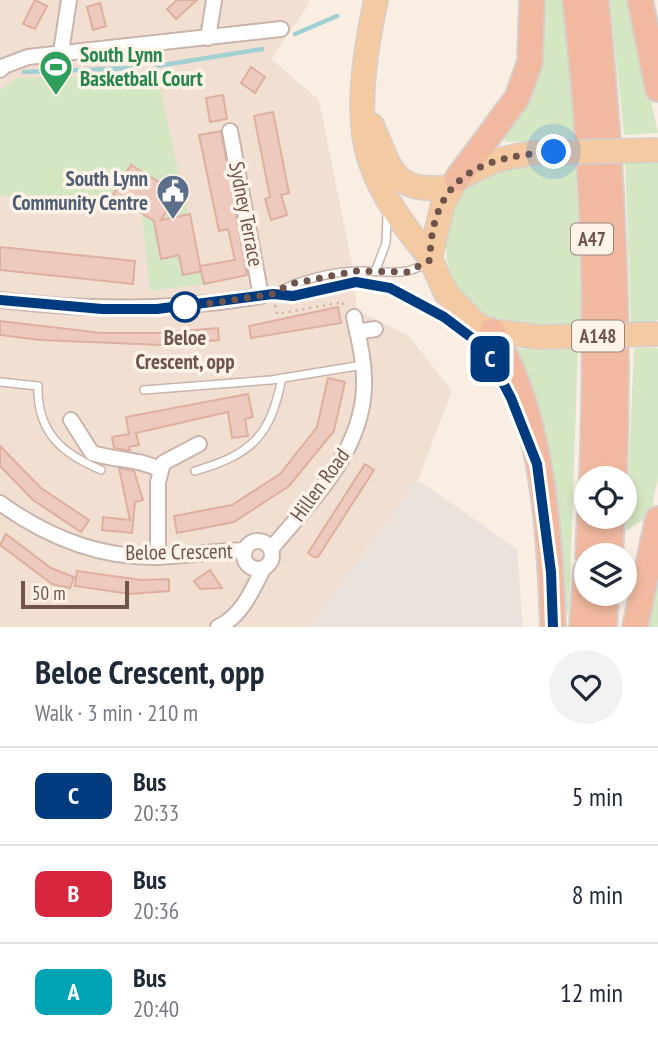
<!DOCTYPE html>
<meta charset="utf-8">
<style>
:root{--surface:#fff;--page:#f2f2f3;--text:#1f2937;--muted:#747a83;--line:#e0e1e3}
body{margin:0;font-family:"PT Sans Narrow",sans-serif;background:var(--page);color:var(--text);height:100vh;display:flex;flex-direction:column;font-size:26px;white-space:nowrap}
*{box-sizing:border-box;margin:0}
p{font-size:23px;color:var(--muted)}
.icon{flex:none;width:38px;height:38px;fill:none;stroke:currentColor;stroke-width:2;stroke-linecap:round;stroke-linejoin:round}
.map{position:relative;height:627px;overflow:hidden}
.panel{display:flex;flex-direction:column;background:var(--surface);flex:1}
.panel>*{flex:none}
.badge{padding:0 14px;border-radius:10px;font-size:24px;line-height:46px}
.buttons{position:absolute;left:574px;top:466px;display:grid;gap:14px}
.buttons a{display:grid;place-items:center;width:63px;height:63px;border-radius:50%;background:var(--surface);box-shadow:0 4px 10px #0003;font-size:35px}
.scale{position:absolute;left:21px;bottom:18px;width:108px;box-sizing:border-box;padding-left:7px;border:4px solid #6f544c;border-top:0;font-size:19px;line-height:24px;white-space:nowrap;color:#6f544c;-webkit-text-stroke:5px #fdf3e9;paint-order:stroke}
.you{position:absolute;width:35px;height:35px;margin:-18px;border:5px solid #fff;border-radius:50%;background:#1a73e8;box-shadow:0 0 0 10px #1a73e833}
.map>.badge{position:absolute;translate:-50% -50%;box-shadow:0 0 0 4px #fff}
.round{display:grid;place-items:center;flex:none;width:74px;height:74px;border-radius:37px;background:var(--page)}
.headline{display:flex;align-items:center;justify-content:space-between;height:119px;padding:0 35px}
h1{font-size:33px;font-weight:800;line-height:52px}
ul{padding:0;list-style:none}
li{display:flex;align-items:center;gap:21px;height:98px;padding:0 35px;border-top:2px solid var(--line)}
li div{flex:1}
li b{display:block;font-size:26px}
li em{font-style:normal}
li .badge{min-width:77px;font-weight:700;text-align:center}
.map>svg:first-child{display:block}
.residential{fill:#f1dfd2}
.industrial{fill:#e9e2dd}
.green{fill:#d5e6c3}
.lines{fill:none;stroke-linecap:round;stroke-linejoin:round}
.stream{stroke:#a1d0d2;stroke-width:4.5}
.building{fill:#edcabd;stroke:#deaf9f;stroke-width:2}
.service-casing{stroke:#c9b5ab;stroke-width:10}
.minor-casing{stroke:#c9b5ab;stroke-width:18}
.primary-casing{stroke:#d7cfcd;stroke-width:26}
.trunk-casing{stroke:#d7cfcd;stroke-width:28}
.path{stroke:#d1aea1;stroke-width:2.5;stroke-dasharray:2 5;stroke-linecap:butt}
.service{stroke:#fff;stroke-width:7}
.minor{stroke:#fff;stroke-width:14}
.primary{stroke:#f3caa1;stroke-width:23}
.trunk{stroke:#f1baa0;stroke-width:24}
.primary-bridge-casing{stroke:#d7cfcd;stroke-width:26;stroke-linecap:butt}
.primary-bridge{stroke:#f3caa1;stroke-width:23}
.line-casing{stroke:#fff;stroke-width:16}
.line{stroke:#003b80;stroke-width:10}
.walk{stroke:#6f544c;stroke-width:7;stroke-dasharray:0 12.6}
.stop-dot{fill:#fff;stroke:#003b80;stroke-width:3.5}
.labels{text-anchor:middle;stroke-width:7;stroke-linejoin:round;paint-order:stroke}
.shield{fill:#fdf3e9;stroke:#9a847b;stroke-width:2}
.shield-label{font-size:19px;font-weight:bold;fill:#6f544c}
.leisure-label{font-size:21px;font-weight:bold;fill:#27864d;stroke:#fdf3e9;text-anchor:start}
.service-label{font-size:21px;font-weight:bold;fill:#4e5e75;stroke:#fdf3e9;text-anchor:end}
.street-label{font-size:21px;fill:#6f544c;stroke:#fdf3e9}
.stop-label{font-size:21px;font-weight:bold;fill:#6f544c;stroke:#fdf3e9}
</style>
<div class="map">
<svg width="658" height="627" viewBox="0 0 658 627">
<rect width="100%" height="100%" fill="#faeee3"/>
<!-- residential -->
<path class="residential" d="M0 0H308L310 3 271 59 319 100 352 264 357 310 409 336 452 391 418 480 309 627H0Z"/>
<!-- industrial -->
<path class="industrial" d="M418 480 517 549 523 627H309Z"/>
<!-- green -->
<path class="green" d="M541 0H563L575 139 506 142 503 137Z
M610 0H630L658 133 624 135Z
M157 75 204 284 150 291 142 214 0 195V90L16 78Z
M625 159 658 163V320L631 325Z
M576 162 581 326C550 326 509 332 481 314 434 283 432 200 486 174 513 162 548 164 576 162Z
M634 348H658V478L650 516 626 531Z
M516 349H578L569 612 561 616 535 407Z
M658 567V627H646Z"/>
<g class="lines">
<!-- stream -->
<path class="stream" d="M295 34 337 16
M157 66 262 49
M24 72 135 68"/>
</g>
<!-- building -->
<path class="building" d="M35 0 47 6 35 29 23 24Z
M177 0H197L176 19 167 9Z
M100 3 106 26 93 30 87 7Z
M251 67 265 77 255 93 241 83Z
M223 95 227 119 210 122 206 98Z
M273 112 289 193 281 195 287 215 271 220 265 199 270 197 254 116Z
M221 131 247 275 204 284 200 266 235 260 228 229 219 231 199 135Z
M131 165 177 193 161 220 190 214 201 271 183 275 179 255 161 259 154 221 113 195Z
M0 247 135 261 133 284 0 270Z
M338 307 341 323 251 338 249 326Z
M0 321 101 333H158L218 328 219 340 162 345 40 340 0 335Z
M328 378 345 382 334 431 289 486 234 522 177 533 174 516 232 505 280 474 317 427Z
M248 394 253 417 245 419 248 436 232 438 228 412 136 433 139 445 129 447 130 451 114 448 112 437 129 434 126 417Z
M0 446 41 488 89 520 81 532 33 500 0 466Z
M365 464 374 470 318 557H314L308 553Z
M119 468 134 471 143 500 135 502 132 533 102 530 103 517 130 520Z
M6 534 51 568 74 577 70 588 52 584 0 545Z
M210 570 222 588 200 589 194 581Z
M77 571 141 580 169 579V591L130 594 75 586Z"/>
<g class="lines">
<defs>
<path id="service" d="M375 272 386 243 387 215
M274 294C298 280 330 272 358 271 384 270 403 278 426 263
M261 296C272 294 282 296 293 296 328 293 354 276 389 288 415 297 436 315 463 321
M448 319C475 340 491 359 507 389
M0 382 38 386C37 432 61 453 101 470
M144 390 271 380 363 365
M195 471C252 454 270 437 282 378"/>
<path id="minor" d="M208 38 214 0
M61 52 69 0
M0 70 4 66 28 57 281 29
M0 300C89 311 173 311 261 296L230 131
M357 332 375 329
M71 420 92 453C117 461 138 458 161 470
M0 503C47 537 99 558 157 557 186 556 215 551 245 550
M244 555a14 14 0 1 1 28 0a14 14 0 1 1-28 0Z
M271 549C310 502 362 453 364 387 365 363 359 340 354 317
M158 557V482L163 463 199 444
M218 627C241 617 252 591 263 569"/>
<path id="primary" d="M376 0C366 47 354 115 370 161 382 197 406 229 430 258
M372 125C392 171 393 194 450 187
M531 153 493 161 457 179 443 204 430 258 446 293 477 325 492 331 538 337"/>
<path id="trunk" d="M575 0C594 158 598 319 592 478
M596 0C612 159 620 318 614 478
M640 0 658 89
M457 179 517 98 530 62 532 0
M492 331C543 414 550 532 553 627
M588 555 590 516
M610 555 612 516
M582 627 586 571
M604 627 606 593
M635 627 658 519"/>
</defs>
<!-- service casing -->
<use href="#service" class="service-casing"/>
<!-- minor casing -->
<use href="#minor" class="minor-casing"/>
<!-- primary casing -->
<use href="#primary" class="primary-casing"/>
<!-- trunk casing -->
<use href="#trunk" class="trunk-casing"/>
<!-- path -->
<path class="path" d="M275 305 277 314 343 302V306"/>
<!-- service -->
<use href="#service" class="service"/>
<!-- minor -->
<use href="#minor" class="minor"/>
<!-- primary -->
<use href="#primary" class="primary"/>
<!-- trunk -->
<use href="#trunk" class="trunk"/>
<defs>
<path id="primary-bridge" d="M531 153 658 150
M538 337 658 334"/>
</defs>
<!-- primary-bridge casing -->
<use href="#primary-bridge" class="primary-bridge-casing"/>
<!-- primary-bridge -->
<use href="#primary-bridge" class="primary-bridge"/>
</g>
<g class="lines">
<defs>
<path id="line" d="M0 300 102 309H157L273 294 293 296 356 282 390 288 444 317 476 341 492 362 511 398 537 464 551 572 553 627"/>
</defs>
<!-- line casing -->
<use href="#line" class="line-casing"/>
<!-- line -->
<use href="#line" class="line"/>
<!-- walk -->
<path class="walk" d="M185 307 273 294 290 284 356 271 408 272 430 260C431 177 480 156 554 152"/>
</g>
<!-- icons -->
<defs>
<symbol id="stadium-pin" viewBox="-11 -11 22 30"><path d="M0 17L-7.5 6A9.5 9.5 0 1 1 7.5 6Z" fill="#2e9e5b" stroke="#fdf3e9"/><path d="M0-5a6.5 5 0 1 0 0 10a6.5 5 0 1 0 0-10ZM-3.5-1.8h7v3.6h-7Z" fill="#fff"/></symbol>
<symbol id="civic-pin" viewBox="-11 -11 22 30"><path d="M0 17L-7.5 6A9.5 9.5 0 1 1 7.5 6Z" fill="#5c6f8a" stroke="#fdf3e9"/><path d="M-.6-6.5H3V-4.5H.6V-3L4-1V1h2V6H-6V1h2V-1L-.6-3ZM-1.2 2.5V6h2.4V2.5Z" fill="#fff"/></symbol>
</defs>
<g fill-rule="evenodd">
<use href="#stadium-pin" x="37" y="48" width="38" height="52"/>
<use href="#civic-pin" x="154" y="172" width="38" height="52"/>
</g>
<!-- markers -->
<circle class="stop-dot" cx="185" cy="307" r="14"/>
<g class="labels">
<!-- shield labels -->
<g class="shield">
<rect x="571" y="223.5" width="42" height="31" rx="5"/>
<rect x="572" y="320.5" width="52" height="31" rx="5"/>
</g>
<g class="shield-label">
<text x="592" y="246">A47</text>
<text x="598" y="343">A148</text>
</g>
<!-- leisure labels -->
<g class="leisure-label">
<text x="80" y="62">South Lynn<tspan x="80" dy="24">Basketball Court</tspan></text>
</g>
<!-- service labels -->
<g class="service-label">
<text x="148" y="186">South Lynn<tspan x="148" dy="24">Community Centre</tspan></text>
</g>
<!-- street labels -->
<g class="street-label">
<text transform="translate(246 214) rotate(79)" y="7">Sydney Terrace</text>
<text transform="translate(320 485) rotate(-54)" y="7">Hillen Road</text>
<text transform="translate(179 552) rotate(-1)" y="7">Beloe Crescent</text>
</g>
<!-- stop labels -->
<g class="stop-label">
<text x="185" y="345">Beloe<tspan x="185" dy="24">Crescent, opp</tspan></text>
</g>
</g>
</svg>
<div class="buttons">
<a><svg class="icon" aria-label="locate" viewBox="0 0 24 24"><circle cx="12" cy="12" r="6"/><path d="M12 2v4M12 18v4M2 12h4M18 12h4"/></svg></a>
<a><svg class="icon" aria-label="layers" viewBox="0 0 24 24"><path d="M12 4l9 5-9 5-9-5zM3 14l9 5 9-5"/></svg></a>
</div>
<div class="scale">50 m</div>
<div class="you" style="left:554px;top:152px"></div>
<b class="badge" style="left:490px;top:359px;background:#003b80;color:#fff">C</b>
</div>
<section class="panel">
<div class="headline"><div><h1>Beloe Crescent, opp</h1><p>Walk · 3 min · 210 m</p></div><a class="round"><svg class="icon" aria-label="heart" viewBox="0 0 24 24"><path d="M12 20l-8-8c-3-5 5-10 8-4 3-6 11-1 8 4z"/></svg></a></div>
<ul>
<li><span class="badge" style="background:#003b80;color:#fff">C</span><div><b>Bus</b><p>20:33</p></div><em>5 min</em></li>
<li><span class="badge" style="background:#d7263d;color:#fff">B</span><div><b>Bus</b><p>20:36</p></div><em>8 min</em></li>
<li><span class="badge" style="background:#00a3b4;color:#fff">A</span><div><b>Bus</b><p>20:40</p></div><em>12 min</em></li>
</ul>
</section>
